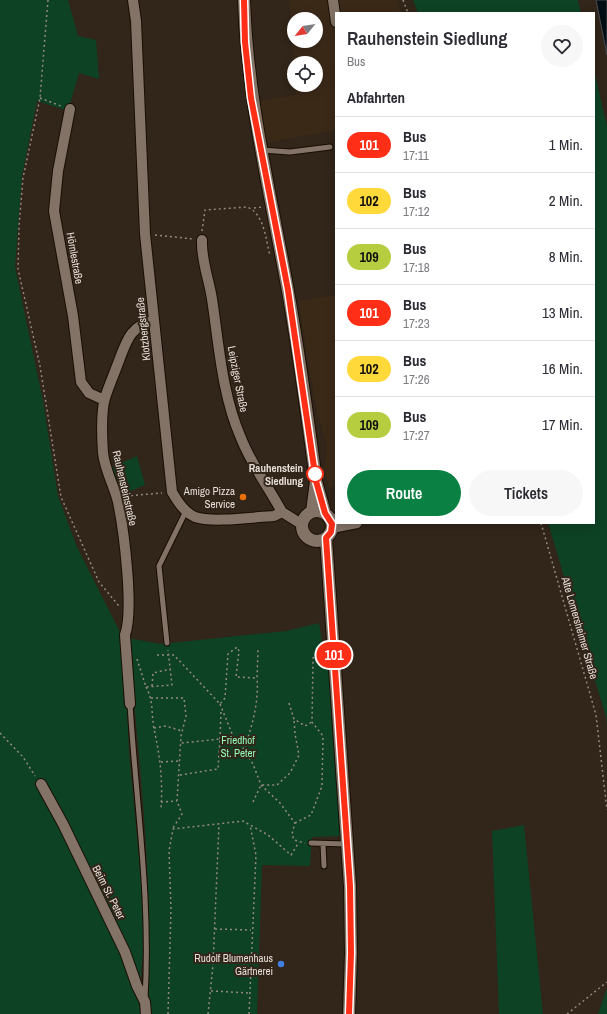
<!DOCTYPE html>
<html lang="de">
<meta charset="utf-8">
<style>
:root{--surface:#fff;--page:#f7f7f7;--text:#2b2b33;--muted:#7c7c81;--line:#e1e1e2;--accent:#0b8043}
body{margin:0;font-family:"Archivo Narrow",sans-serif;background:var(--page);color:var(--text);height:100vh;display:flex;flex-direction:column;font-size:15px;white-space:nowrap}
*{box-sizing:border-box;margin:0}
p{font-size:13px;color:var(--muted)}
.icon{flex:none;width:22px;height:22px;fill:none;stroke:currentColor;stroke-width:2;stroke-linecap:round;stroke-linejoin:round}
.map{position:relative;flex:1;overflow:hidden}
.sheet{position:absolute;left:335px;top:12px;width:260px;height:512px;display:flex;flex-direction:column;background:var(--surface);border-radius:0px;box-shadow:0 2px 10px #0003}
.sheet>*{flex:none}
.badge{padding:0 8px;border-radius:13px;font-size:14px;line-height:26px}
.needle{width:26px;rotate:240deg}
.controls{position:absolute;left:287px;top:12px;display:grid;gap:8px}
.controls a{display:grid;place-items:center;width:36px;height:36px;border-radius:50%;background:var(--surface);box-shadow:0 2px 10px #0003;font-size:20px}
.map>.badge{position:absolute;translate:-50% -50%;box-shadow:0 0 0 2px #fff}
h2{padding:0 12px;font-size:15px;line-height:36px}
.round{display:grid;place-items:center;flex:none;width:42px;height:42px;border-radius:21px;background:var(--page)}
.overview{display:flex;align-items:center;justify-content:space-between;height:68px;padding:0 12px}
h1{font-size:19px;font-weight:600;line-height:30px}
.action{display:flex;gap:8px;margin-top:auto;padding:8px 12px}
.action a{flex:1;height:46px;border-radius:24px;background:var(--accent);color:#fff;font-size:16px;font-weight:600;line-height:46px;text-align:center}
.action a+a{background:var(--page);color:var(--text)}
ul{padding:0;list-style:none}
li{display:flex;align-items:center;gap:12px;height:56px;padding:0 12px;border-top:1px solid var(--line)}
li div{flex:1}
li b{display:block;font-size:15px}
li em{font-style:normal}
li .badge{min-width:44px;font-weight:700;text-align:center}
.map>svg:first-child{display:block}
.built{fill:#3b2918;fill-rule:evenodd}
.green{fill:#0e4225}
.water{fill:#040f15;stroke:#484d4f}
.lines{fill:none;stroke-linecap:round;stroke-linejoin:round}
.service-casing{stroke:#190e04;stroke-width:7}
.minor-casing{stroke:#190e04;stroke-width:12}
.tertiary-casing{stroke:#190e04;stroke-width:14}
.path{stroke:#948980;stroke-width:1.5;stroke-dasharray:2 3;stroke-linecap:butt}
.service{stroke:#837366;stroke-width:5}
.minor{stroke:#837366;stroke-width:10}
.tertiary{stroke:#837366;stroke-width:12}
.line-casing{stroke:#fff;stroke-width:9}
.line{stroke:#ff2e17;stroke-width:6}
.stop-dot{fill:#fff;stroke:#ff2e17;stroke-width:2}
.food-dot{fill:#e8710a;stroke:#322519;stroke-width:1.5}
.shop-dot{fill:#3f7fe0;stroke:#322519;stroke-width:1.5}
.labels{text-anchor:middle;stroke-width:4;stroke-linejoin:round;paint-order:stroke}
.street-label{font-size:11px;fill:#e7ded7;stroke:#322519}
.stop-label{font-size:11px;font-weight:bold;fill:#e7ded7;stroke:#322519;text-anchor:end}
.poi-label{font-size:11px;fill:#e7ded7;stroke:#322519;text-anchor:end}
.park-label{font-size:11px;fill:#90fcb7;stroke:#322519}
</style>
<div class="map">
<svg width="607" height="1014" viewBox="0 0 607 1014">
<rect width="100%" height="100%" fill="#322519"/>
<!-- built -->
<path class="built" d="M290 0H396L401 13H336V130L266 143 260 101 296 95 295 85H316V63H294V76ZM294 19H316V41H294Z
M336 295V487L329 488 325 471 326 443 317 412 298 301Z"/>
<!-- green -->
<path class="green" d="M0 0H68L78 36 96 40 99 79 79 73 68 111 37 101 22 176 15 267 43 401 58 496 77 547 121 634 122 658 126 686 129 752 141 879 144 941 139 1002 141 1014H0Z
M413 0H578L581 13H418Z
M594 69 607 127V730L606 717 548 523H594Z
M137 456 145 485 119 496 110 468Z
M319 623 322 642 330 648 342 836 312 837 310 866 262 865 257 1014H149L147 1002C154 880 139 759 128 638L161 644 286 631Z
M524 825 543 1014H499L492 831Z
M607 988V1014H598Z"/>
<!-- water -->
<path class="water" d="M596 0H607V55Z"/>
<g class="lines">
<defs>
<path id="service" d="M262 150 290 152 330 147
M167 643 159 566 186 511
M130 704C136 803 151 898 145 998
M311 843 347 844
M323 844 324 866"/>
<path id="minor" d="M133 0 136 21 145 234 172 492C178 502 184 512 195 517 213 523 254 517 274 516L282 512 303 525
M333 0 336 22
M70 109 58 171 54 211 73 316 81 382 89 393 104 400
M202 240C201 260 209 279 212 299 219 345 222 395 241 438 251 464 269 488 282 512
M331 519H336
M332 528 357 523
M130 704 125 635C134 610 124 531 118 502 114 485 105 471 103 453 102 438 101 412 105 398 109 385 115 372 120 358 127 339 132 325 154 321
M41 784 63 824 125 952 137 986 145 1002 146 1014"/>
<path id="tertiary" d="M244 0C247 94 268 183 285 275 298 343 307 412 316 481L325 513
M302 526a15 15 0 1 1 30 0a15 15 0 1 1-30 0Z
M312 512 316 481
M326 538 350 886 351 953 349 1014"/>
</defs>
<!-- service casing -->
<use href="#service" class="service-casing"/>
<!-- minor casing -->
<use href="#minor" class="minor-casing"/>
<!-- tertiary casing -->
<use href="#tertiary" class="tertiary-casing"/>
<!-- path -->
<path class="path" d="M48 0 40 98 23 178 19 227 18 269 40 366 61 497 99 582 119 606
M403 0 408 13
M40 98 61 106
M254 208 262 207
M202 231 205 210 247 207C264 213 266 240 270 256
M155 235 193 239
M126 496 162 493
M541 523 596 715 607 810
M157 655H174L220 704 225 698 228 654 237 647 239 651 236 677 257 678 258 650
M137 659 146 687 172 685 168 650
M152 686 153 673 171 669
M146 687C154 702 151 713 154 729 160 756 163 780 161 808
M151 698H184L186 716 181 736 177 801 182 814 173 828
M289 703 294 719 305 726 312 722
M220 704 235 741 244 749C252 727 259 702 257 678
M154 728 166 726 182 731
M0 733 23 757 35 776
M220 739 221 711
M244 749 253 764 261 785 280 803 295 823 292 834 294 840 305 843
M161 762 179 761
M180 775 218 769 220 739 181 743
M161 802 177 801
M253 802 261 785H277L290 773 299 755 295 734 294 719
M295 823 311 815 322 786 323 736 312 722 313 658 323 653
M215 929 251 930
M211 991 250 993
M168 1014 171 909 169 851 173 829 243 821 268 835 291 855 299 842
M208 1014 213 965 219 824
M249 1014 256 855 250 825
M567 1014 607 982"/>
<!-- service -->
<use href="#service" class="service"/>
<!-- minor -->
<use href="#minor" class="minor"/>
<!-- tertiary -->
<use href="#tertiary" class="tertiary"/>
</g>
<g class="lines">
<defs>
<path id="line" d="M244 0 245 42 251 98 288 290 316 481 325 513 332 524 331 532 326 538 350 886 351 953 349 1014"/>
</defs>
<!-- line casing -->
<use href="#line" class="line-casing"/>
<!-- line -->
<use href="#line" class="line"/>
</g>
<!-- markers -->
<circle class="stop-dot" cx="315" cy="474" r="8"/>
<circle class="food-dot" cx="243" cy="497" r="4"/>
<circle class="shop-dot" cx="281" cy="964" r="4"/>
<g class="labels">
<!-- street labels -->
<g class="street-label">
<text transform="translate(75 258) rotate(80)" y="4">Hörnlestraße</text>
<text transform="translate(143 329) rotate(-96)" y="4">Klotzbergstraße</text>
<text transform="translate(238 379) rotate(79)" y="4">Leipziger Straße</text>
<text transform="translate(125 488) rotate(77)" y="4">Rauhensteinstraße</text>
<text transform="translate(580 628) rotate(74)" y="4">Alte Lomersheimer Straße</text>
<text transform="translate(109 892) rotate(63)" y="4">Beim St. Peter</text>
</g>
<!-- stop labels -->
<g class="stop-label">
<text x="303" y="472">Rauhenstein<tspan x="303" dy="13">Siedlung</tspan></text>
</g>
<!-- poi labels -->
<g class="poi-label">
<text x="235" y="495">Amigo Pizza<tspan x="235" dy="13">Service</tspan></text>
<text x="273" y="962">Rudolf Blumenhaus<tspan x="273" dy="13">Gärtnerei</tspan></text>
</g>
<!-- park labels -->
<g class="park-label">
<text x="238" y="744">Friedhof<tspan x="238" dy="13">St. Peter</tspan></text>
</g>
</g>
</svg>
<div class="controls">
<a><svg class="needle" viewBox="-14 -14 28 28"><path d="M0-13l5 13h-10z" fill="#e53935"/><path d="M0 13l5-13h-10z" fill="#7c7c81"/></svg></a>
<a><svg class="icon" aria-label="locate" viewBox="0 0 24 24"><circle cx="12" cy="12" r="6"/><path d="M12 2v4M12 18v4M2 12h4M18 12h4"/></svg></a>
</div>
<b class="badge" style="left:334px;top:655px;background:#ff2e17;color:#fff">101</b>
<section class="sheet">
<div class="overview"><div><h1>Rauhenstein Siedlung</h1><p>Bus</p></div><a class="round"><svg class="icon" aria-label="heart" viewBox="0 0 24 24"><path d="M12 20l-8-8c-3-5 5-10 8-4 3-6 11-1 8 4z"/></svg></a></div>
<h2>Abfahrten</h2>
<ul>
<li><span class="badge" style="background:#ff2e17;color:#fff">101</span><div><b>Bus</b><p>17:11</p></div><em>1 Min.</em></li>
<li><span class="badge" style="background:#ffd939;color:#111">102</span><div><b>Bus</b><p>17:12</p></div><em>2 Min.</em></li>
<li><span class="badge" style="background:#b6cd3f;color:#111">109</span><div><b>Bus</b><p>17:18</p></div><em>8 Min.</em></li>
<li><span class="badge" style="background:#ff2e17;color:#fff">101</span><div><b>Bus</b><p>17:23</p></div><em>13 Min.</em></li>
<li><span class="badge" style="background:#ffd939;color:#111">102</span><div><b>Bus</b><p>17:26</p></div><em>16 Min.</em></li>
<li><span class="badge" style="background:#b6cd3f;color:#111">109</span><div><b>Bus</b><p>17:27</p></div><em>17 Min.</em></li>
</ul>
<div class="action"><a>Route</a><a>Tickets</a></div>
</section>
</div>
